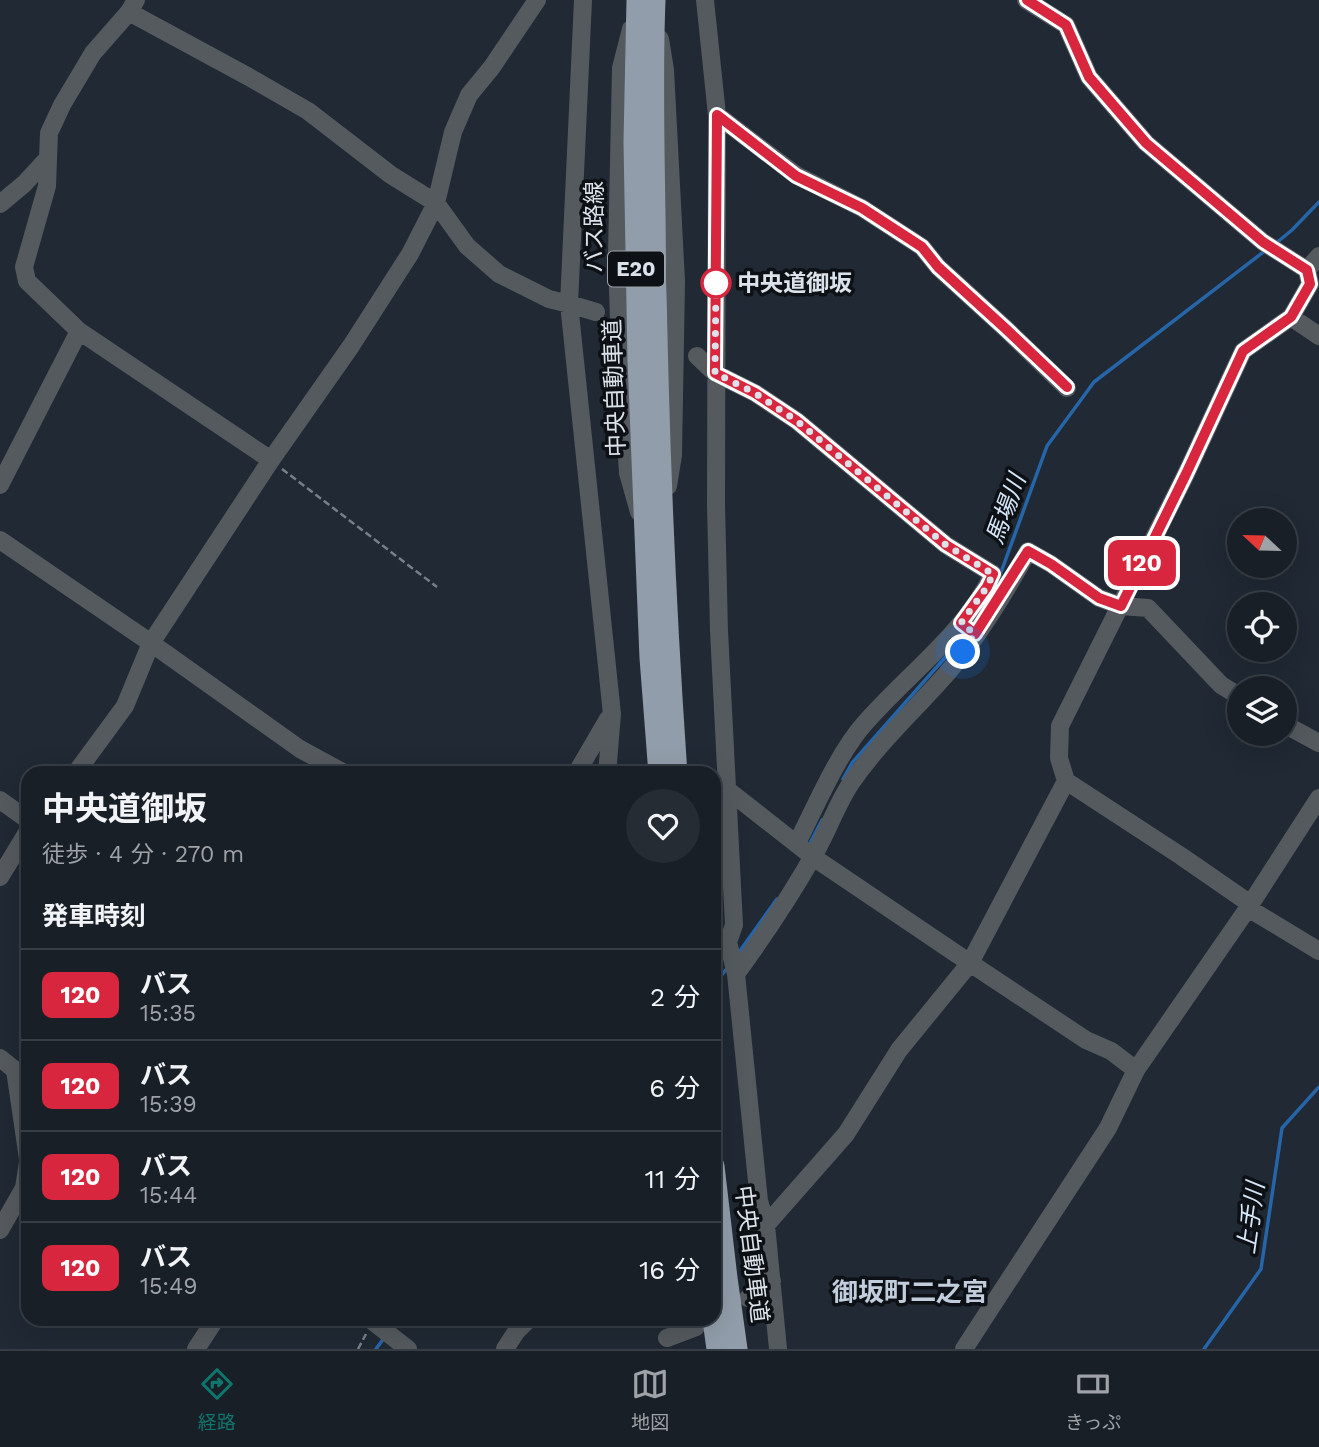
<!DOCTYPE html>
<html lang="ja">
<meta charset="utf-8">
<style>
:root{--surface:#181f27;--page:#252c33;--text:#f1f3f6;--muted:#9fa2a7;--line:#363d44;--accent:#0f766e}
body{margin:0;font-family:"Work Sans","Noto Sans JP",sans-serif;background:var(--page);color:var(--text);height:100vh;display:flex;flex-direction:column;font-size:26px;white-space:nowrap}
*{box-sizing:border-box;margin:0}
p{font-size:23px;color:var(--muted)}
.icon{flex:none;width:38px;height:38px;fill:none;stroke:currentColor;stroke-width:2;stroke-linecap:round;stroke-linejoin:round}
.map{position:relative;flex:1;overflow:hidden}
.drawer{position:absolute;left:21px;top:766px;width:700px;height:560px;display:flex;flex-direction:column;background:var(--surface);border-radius:21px;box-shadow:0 7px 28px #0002,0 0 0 2px var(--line)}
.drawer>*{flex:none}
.badge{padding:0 14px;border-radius:10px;font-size:24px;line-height:46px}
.needle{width:46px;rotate:292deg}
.buttons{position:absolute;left:1227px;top:508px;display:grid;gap:14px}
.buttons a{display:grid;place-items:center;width:70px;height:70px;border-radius:50%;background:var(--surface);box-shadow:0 7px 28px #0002,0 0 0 2px var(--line);font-size:35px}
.you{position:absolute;width:35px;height:35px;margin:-18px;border:5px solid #fff;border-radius:50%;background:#1a73e8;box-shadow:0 0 0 10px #1a73e833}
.map>.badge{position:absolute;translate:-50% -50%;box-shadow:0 0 0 4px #fff}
h2{padding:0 21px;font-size:26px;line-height:63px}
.round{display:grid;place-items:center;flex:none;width:74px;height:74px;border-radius:37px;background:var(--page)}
.overview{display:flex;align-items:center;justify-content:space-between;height:119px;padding:0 21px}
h1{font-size:33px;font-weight:700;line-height:52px}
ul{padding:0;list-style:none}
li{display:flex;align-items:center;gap:21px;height:91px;padding:0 21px;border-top:2px solid var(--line)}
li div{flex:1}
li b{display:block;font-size:26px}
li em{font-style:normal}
li .badge{min-width:77px;font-weight:700;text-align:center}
.tab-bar{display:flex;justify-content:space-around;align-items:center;height:98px;border-top:2px solid var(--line);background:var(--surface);font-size:19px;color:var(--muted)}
.tab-bar a{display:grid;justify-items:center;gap:4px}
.tab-bar .current{color:var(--accent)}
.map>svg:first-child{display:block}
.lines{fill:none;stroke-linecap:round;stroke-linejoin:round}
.stream{stroke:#2765a9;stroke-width:3.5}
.path{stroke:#777f88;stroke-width:2.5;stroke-dasharray:7 3.5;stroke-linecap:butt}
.minor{stroke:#555a5f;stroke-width:18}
.highway{stroke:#929dab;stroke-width:21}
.line-casing{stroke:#fff;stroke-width:16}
.line{stroke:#d7263d;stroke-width:10}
.walk{stroke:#dce2e9;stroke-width:7;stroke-dasharray:0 12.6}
.stop-dot{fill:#fff;stroke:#d7263d;stroke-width:3.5}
.labels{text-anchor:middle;stroke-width:7;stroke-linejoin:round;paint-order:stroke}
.shield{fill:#0d1116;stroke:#9ea3aa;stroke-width:2}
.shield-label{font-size:21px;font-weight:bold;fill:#dce2e9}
.street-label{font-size:23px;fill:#dce2e9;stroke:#0d1116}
.stop-label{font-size:23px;font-weight:bold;fill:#dce2e9;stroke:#0d1116;text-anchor:start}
.water-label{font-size:24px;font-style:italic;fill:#d6e6f9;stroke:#0d1116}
.quarter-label{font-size:26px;font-weight:bold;fill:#c1cddc;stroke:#0d1116}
</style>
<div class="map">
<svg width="1319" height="1349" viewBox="0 0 1319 1349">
<rect width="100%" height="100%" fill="#202934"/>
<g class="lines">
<!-- stream -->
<path class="stream" d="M1275 244 1292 230 1319 202
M1000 575 1047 446 1094 382 1266 250
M843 779 852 763 950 652 987 604
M808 847 822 820
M737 955 777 899
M714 985 728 967
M390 1329 397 1320
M376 1349 384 1338
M1204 1349 1261 1269 1282 1128 1319 1087"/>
<!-- path -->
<path class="path" d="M282 469 437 587
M358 1349 366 1334"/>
<!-- minor -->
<path class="minor" d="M583 0 569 304 612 714 607 774
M705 0 717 115 716 504 719 631 734 925 728 942 736 974 759 1201 766 1225 778 1349
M1026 0 1066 25 1089 77 1146 143 1263 242 1307 270 1310 284 1291 317 1243 351 1186 474 1060 726 1059 758 1066 781 1181 856 1249 903 1248 908 1319 951
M129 12 249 77 308 111 391 175 436 203 467 246 499 274 549 299 569 304 596 312
M631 29 621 68 617 256 620 353 628 473 639 512
M660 39 665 70 676 281 673 455 668 486
M717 115 796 175 862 208 922 247 938 267 1006 329 1067 388
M0 204 24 184 48 158
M1307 270 1319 256
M1291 317 1319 336
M79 331 271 460
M697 356 715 373 755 393 797 421 946 545 993 574C965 633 908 674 865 723 838 753 816 806 797 843
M0 485 79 331 27 281 24 267 47 186 49 133 62 105 93 53 129 12 136 0
M0 540 151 643 300 749 346 774
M1284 724 1319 743
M75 774 125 706 151 643 271 460 351 346 410 254 436 203 453 132 469 95 492 67 537 0
M576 774 608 719
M714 783 729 791 813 857 970 963 1086 1040 1111 1051 1136 1070
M0 800 28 820
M0 877 28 831
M736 974C763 937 789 898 812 858 827 834 835 807 851 783 879 742 916 709 949 671 977 638 1007 590 1028 551L1051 564 1099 598 1121 606 1148 608 1221 685 1239 696
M0 1058 15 1070 26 1075
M15 1070 28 1159
M766 1225 846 1134 899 1050 970 963 1066 781
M0 1230 24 1188 28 1162
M748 1298 772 1281
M371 1320 408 1349
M667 1338 696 1327
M196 1349 215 1320
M505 1349 516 1332 528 1320
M964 1349 1108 1128 1136 1070 1248 908 1319 798"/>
<!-- highway -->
<path class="highway" d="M637 0 634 142 638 360 650 658 659 774
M655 0C652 72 654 145 655 217 657 403 664 588 677 774
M714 1166 727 1278 737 1349
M713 1320 717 1349"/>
</g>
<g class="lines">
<defs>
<path id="line" d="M1027 0 1066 25 1089 77 1146 143 1263 242 1307 270 1310 284 1291 317 1243 351 1186 474 1121 606 1099 598 1051 564 1028 551 975 634 961 623 987 587 993 574 946 545 797 421 755 393 715 373 717 115 796 176 862 208 922 247 938 267 1006 329 1067 387"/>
</defs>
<!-- line casing -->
<use href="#line" class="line-casing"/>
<!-- line -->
<use href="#line" class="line"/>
<!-- walk -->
<path class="walk" d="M716 283 715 373 755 393 797 421 946 545 993 574 987 587 961 623 975 634 963 652"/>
</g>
<!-- markers -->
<circle class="stop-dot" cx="716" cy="283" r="14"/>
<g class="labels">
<!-- shield labels -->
<rect class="shield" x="608" y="251.5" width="56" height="35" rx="5"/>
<g class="shield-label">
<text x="636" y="276">E20</text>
</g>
<!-- street labels -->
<g class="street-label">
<text transform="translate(594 227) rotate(-90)" y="8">バス路線</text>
<text transform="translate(614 388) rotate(-92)" y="8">中央自動車道</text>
<text transform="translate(752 1254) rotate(83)" y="8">中央自動車道</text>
</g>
<!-- stop labels -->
<g class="stop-label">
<text x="737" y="291">中央道御坂</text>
</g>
<!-- water labels -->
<g class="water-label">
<text transform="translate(1006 509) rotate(-70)" y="8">馬場川</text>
<text transform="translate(1251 1218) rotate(-82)" y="8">上手川</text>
</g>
<!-- quarter labels -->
<g class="quarter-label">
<text x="910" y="1301">御坂町二之宮</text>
</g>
</g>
</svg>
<div class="buttons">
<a><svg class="needle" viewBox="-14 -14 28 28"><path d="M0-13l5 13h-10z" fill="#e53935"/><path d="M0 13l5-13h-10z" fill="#9fa2a7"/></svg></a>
<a><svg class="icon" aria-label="locate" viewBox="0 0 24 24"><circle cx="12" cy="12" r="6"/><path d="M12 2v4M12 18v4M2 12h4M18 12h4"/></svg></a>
<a><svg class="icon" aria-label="layers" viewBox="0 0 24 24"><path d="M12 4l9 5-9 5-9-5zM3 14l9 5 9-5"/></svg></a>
</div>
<div class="you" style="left:963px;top:652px"></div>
<b class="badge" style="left:1142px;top:563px;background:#d7263d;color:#fff">120</b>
<section class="drawer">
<div class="overview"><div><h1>中央道御坂</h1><p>徒歩 · 4 分 · 270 m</p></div><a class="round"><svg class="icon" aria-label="heart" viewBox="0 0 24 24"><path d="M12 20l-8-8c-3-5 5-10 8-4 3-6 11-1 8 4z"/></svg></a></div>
<h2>発車時刻</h2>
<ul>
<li><span class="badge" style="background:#d7263d;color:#fff">120</span><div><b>バス</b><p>15:35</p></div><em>2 分</em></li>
<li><span class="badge" style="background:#d7263d;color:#fff">120</span><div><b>バス</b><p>15:39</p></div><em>6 分</em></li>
<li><span class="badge" style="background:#d7263d;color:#fff">120</span><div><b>バス</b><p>15:44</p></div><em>11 分</em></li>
<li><span class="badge" style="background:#d7263d;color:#fff">120</span><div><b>バス</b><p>15:49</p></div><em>16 分</em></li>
</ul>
</section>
</div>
<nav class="tab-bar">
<a class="current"><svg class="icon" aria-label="directions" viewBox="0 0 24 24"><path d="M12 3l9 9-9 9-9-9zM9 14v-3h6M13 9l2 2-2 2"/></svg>経路</a>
<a><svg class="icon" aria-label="map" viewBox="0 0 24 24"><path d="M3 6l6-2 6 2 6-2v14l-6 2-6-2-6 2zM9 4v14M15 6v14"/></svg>地図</a>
<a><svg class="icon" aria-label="tickets" viewBox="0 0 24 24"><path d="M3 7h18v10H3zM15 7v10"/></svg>きっぷ</a>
</nav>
